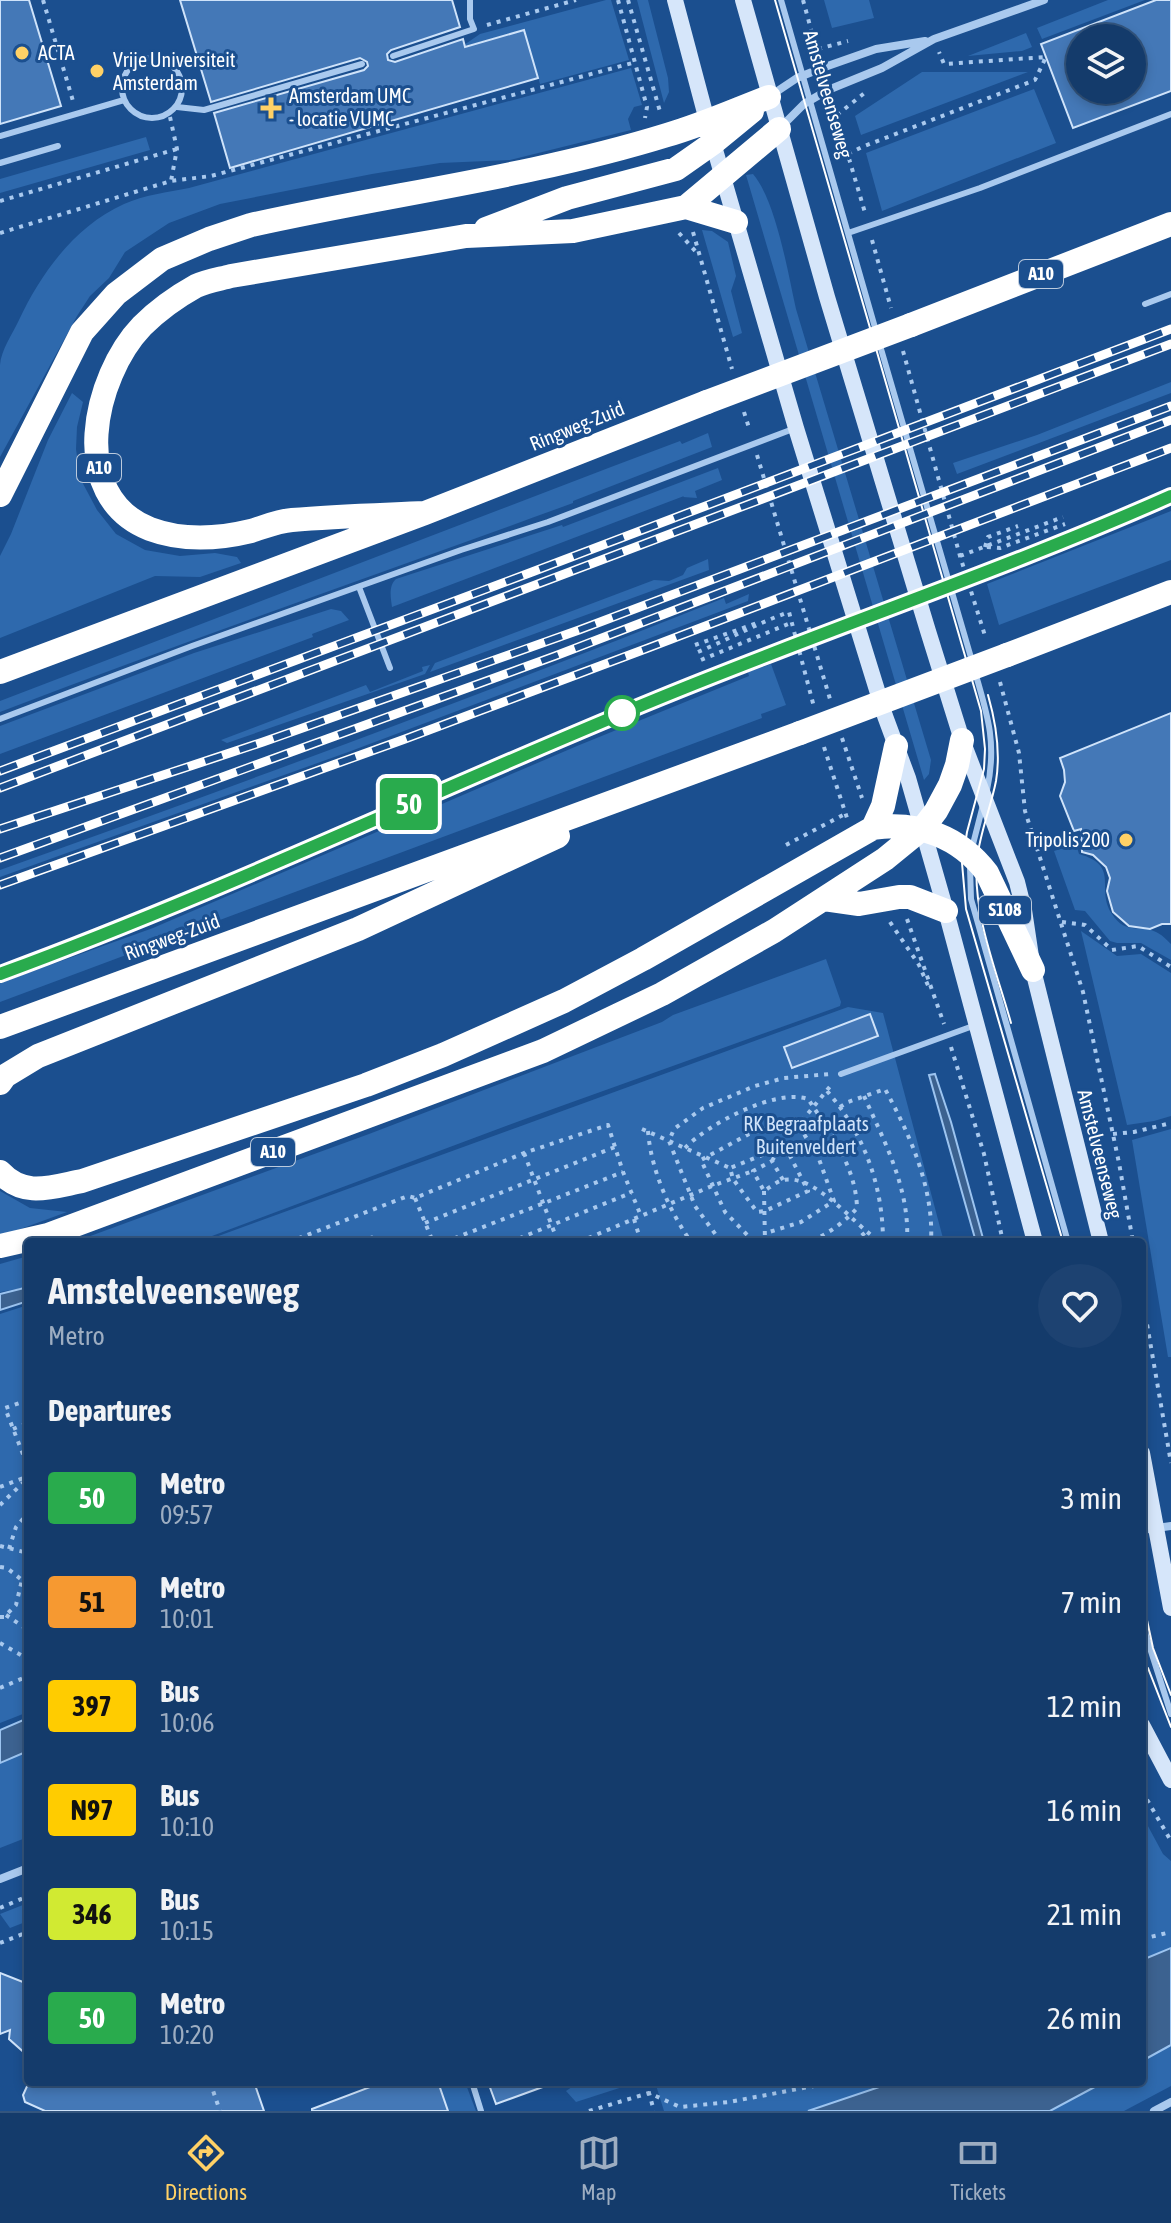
<!DOCTYPE html>
<style>
:root{--surface:#143b6b;--page:#1d4271;--text:#f1f3f6;--muted:#9dadc1;--line:#33557e;--accent:#ffd166}
body{margin:0;font-family:"Asap Condensed",sans-serif;background:var(--page);color:var(--text);height:100vh;display:flex;flex-direction:column;font-size:30px;white-space:nowrap}
*{box-sizing:border-box;margin:0}
p{font-size:26px;color:var(--muted)}
.icon{flex:none;width:44px;height:44px;fill:none;stroke:currentColor;stroke-width:2;stroke-linecap:round;stroke-linejoin:round}
.map{position:relative;flex:1;overflow:hidden}
.side{position:absolute;left:24px;top:1238px;width:1122px;height:848px;display:flex;flex-direction:column;background:var(--surface);border-radius:8px;box-shadow:0 4px 12px #0003,0 0 0 2px var(--line)}
.side>*{flex:none}
.badge{padding:0 16px;border-radius:6px;font-size:28px;line-height:52px}
.tools{position:absolute;left:1066px;top:24px;display:grid;gap:16px}
.tools a{display:grid;place-items:center;width:80px;height:80px;border-radius:50%;background:var(--surface);box-shadow:0 4px 12px #0003,0 0 0 2px var(--line);font-size:40px}
.map>.badge{position:absolute;translate:-50% -50%;box-shadow:0 0 0 4px #fff}
h2{padding:0 24px;font-size:30px;line-height:72px}
.round{display:grid;place-items:center;flex:none;width:84px;height:84px;border-radius:42px;background:var(--page)}
.headline{display:flex;align-items:center;justify-content:space-between;height:136px;padding:0 24px}
h1{font-size:38px;font-weight:700;line-height:60px}
ul{padding:0;list-style:none}
li{display:flex;align-items:center;gap:24px;height:104px;padding:0 24px}
li div{flex:1}
li b{display:block;font-size:30px}
li em{font-style:normal}
li .badge{min-width:88px;font-weight:700;text-align:center}
.tabs{display:flex;justify-content:space-around;align-items:center;height:112px;border-top:2px solid var(--line);background:var(--surface);font-size:22px;color:var(--muted)}
.tabs a{display:grid;justify-items:center;gap:4px}
.tabs .active{color:var(--accent)}
.map>svg:first-child{display:block}
.green{fill:#2e69ad}
.water{fill:#3c6290;stroke:#9cc4f0;stroke-width:2}
.building{fill:#4478b7;stroke:#cfe3fa;stroke-width:2;fill-rule:evenodd}
.lines{fill:none;stroke-linecap:round;stroke-linejoin:round}
.path{stroke:#a9c9ee;stroke-width:4;stroke-dasharray:4 6;stroke-linecap:butt}
.service{stroke:#a9c9ee;stroke-width:6}
.minor{stroke:#a9c9ee;stroke-width:8}
.secondary{stroke:#d6e6fa;stroke-width:16}
.motorway{stroke:#fff;stroke-width:24}
.tram{stroke:#fff;stroke-width:2}
.rail-casing{stroke:#fff;stroke-width:9}
.rail{stroke:#1b4f8f;stroke-width:6;stroke-dasharray:18;stroke-linecap:butt}
.motorway-bridge{stroke:#fff;stroke-width:24}
.line-casing{stroke:#fff;stroke-width:18}
.line{stroke:#29ab4d;stroke-width:12}
.poi-dot{fill:#ffd166;stroke:#1b4f8f;stroke-width:3}
.stop-dot{fill:#fff;stroke:#29ab4d;stroke-width:4}
.labels{text-anchor:middle;stroke-width:6;stroke-linejoin:round;paint-order:stroke}
.shield{fill:#1b4f8f;stroke:#bbcadd;stroke-width:2}
.shield-label{font-size:18px;font-weight:bold;fill:#fff}
.poi-label{font-size:20px;fill:#fff;stroke:#1b4f8f;text-anchor:start}
.street-label{font-size:20px;fill:#fff;stroke:#1b4f8f}
.park-label{font-size:20px;fill:#cfe3fa;stroke:#1b4f8f}
</style>
<div class="map">
<svg width="1171" height="2111" viewBox="0 0 1171 2111">
<rect width="100%" height="100%" fill="#1b4f8f"/>
<!-- green -->
<path class="green" d="M606 0H611L629 60 540 84 524 30 461 47 480 34Z
M637 0H648L668 78 669 92 664 103Z
M824 0H869L874 18 832 28Z
M1108 0H1145L1042 39 1037 28Z
M1026 33 1032 47 1022 51 968 56Z
M631 68 642 105 634 107 628 119 631 130 510 160 440 163 372 174 220 204 169 223 125 252 109 278 90 296 77 316 0 457C0 427 0 395 0 365 1 350 13 333 19 320 41 273 75 226 124 204 144 195 168 192 189 188Z
M922 72H1028L861 135 855 116Z
M1034 89 1056 143 882 211 866 153Z
M146 137 150 150 0 193V179Z
M753 174C776 201 788 273 796 309L931 760 929 774 924 780 746 175Z
M702 230 712 231 728 242 736 276 731 291 742 333 733 337Z
M1171 382V393L957 474 953 463 1037 435Z
M72 393 83 402 77 427 76 449 80 478 97 510 116 534 145 550 180 556 215 553 237 557 241 563 200 577 155 576 0 638V556L11 534 48 440Z
M708 433 712 447 573 501V503C382 573 190 639 0 712V701L611 467 680 441 682 444Z
M718 468 722 480 695 491 697 498 683 497 684 496 392 607C391 599 388 586 396 579L562 525 563 527Z
M1171 511V560L999 625 987 584Z
M708 559 709 570 430 672 435 663 654 580 669 581 683 575 687 568Z
M749 594 748 601 351 751 0 877V870C243 783 484 694 724 598L726 604Z
M331 609 341 611 349 620 312 634 313 637 0 754V726L194 653Z
M771 664 786 705 761 714 762 718 0 1002V983L153 928 577 746 749 676 748 672Z
M430 665 425 674 227 743 221 740 366 685 370 692 423 671 422 667Z
M1076 844 1079 854C1121 866 1095 888 1112 914 1126 936 1141 924 1156 932 1161 934 1167 940 1171 944V960L1141 943H1117L1110 941 1085 911 1075 910 1054 851Z
M1081 931 1117 956 1141 954 1171 973V1116L1154 1121 1127 1125Z
M826 959 841 1002 840 1006 832 1009 525 1119 196 1242H74L369 1134 662 1022 673 1015Z
M848 1007 883 1013 944 1242H202Z
M1171 1129V1357H1168L1132 1140Z
M0 1191 30 1208 67 1212 15 1231 0 1234Z
M28 1256V1287L0 1292V1264Z
M28 1305V1712L0 1723V1314Z
M27 1751 28 1837 0 1848V1763Z
M1142 1815 1163 1854 1171 1861V1948L1142 1960Z
M28 1903V1921L10 1928 0 1914Z
M1171 2045V2086L1124 2111H1050L1104 2082H1142V2061Z
M437 2082H465L476 2111H447Z
M579 2082H638L576 2102 566 2091Z
M655 2082H894L808 2111H664Z"/>
<!-- water -->
<path class="water" d="M935 1074 951 1122 984 1242H976L929 1075Z
M28 1287V1301L0 1310V1294Z
M28 1718V1751L0 1763V1730Z
M1171 1948V2045L1142 2061V1960Z
M894 2082H1104L1050 2111H808Z"/>
<!-- building -->
<path class="building" d="M0 0H29L61 106 0 124Z
M180 0H452L460 27 391 50 387 54 388 60 395 62 463 39 465 47 524 30 538 78 230 168 214 113 364 70 368 66 367 62 360 58 211 102Z
M1156 0H1171V91L1073 128 1041 44ZM1080 38H1132V90H1080Z
M1171 713V924H1162L1150 929 1129 926 1113 912 1107 891 1110 878 1106 867 1093 855 1082 852 1081 829 1074 831 1060 796 1065 782 1064 770 1060 758Z
M870 1014 878 1036 792 1068 784 1047Z
M0 1973 28 1984V2056L9 2039 10 2030 0 2034Z
M29 2082H254L264 2111H45L25 2102 23 2095Z
M372 2082H438L448 2111H312V2109L373 2086Z
M488 2082H551V2084L496 2104Z"/>
<g class="lines">
<!-- path -->
<path class="path" d="M43 0 73 101
M618 0 647 107 645 118
M628 0 661 115
M803 0 818 55
M487 25 576 0
M818 49 848 41
M832 101 866 216
M837 115 867 91
M170 117 177 149 171 181
M848 154 862 147 1035 80 1046 57 944 64 939 52
M0 201 177 149
M693 232 732 369
M0 233 171 181 211 176 636 62
M679 233 697 253
M872 240 891 308
M903 351 960 556 986 639
M744 412 750 431
M757 455 830 699
M985 547 988 537 1018 526
M987 547 1000 548 1065 524
M960 556 1063 517
M695 645 757 623
M698 652C729 639 758 623 789 612L814 707
M701 660 793 622
M1000 682 1019 753 1025 811 1083 992 1119 1163 1133 1242
M842 738 862 798
M824 747 847 818
M786 845 845 814
M907 919 944 1024
M890 922 919 965 930 990
M1062 922 1085 925 1112 950 1138 946 1171 967
M951 1047 984 1154 1003 1242
M827 1091C864 1134 883 1185 883 1242
M864 1096C885 1143 910 1189 907 1242
M840 1107 848 1102 885 1089C910 1135 934 1188 931 1242
M642 1129 730 1168
M648 1131C651 1170 669 1210 691 1242
M1113 1134 1134 1132 1171 1123
M785 1146 808 1191 765 1211 757 1212 733 1179 730 1168Z
M685 1148C708 1124 776 1088 808 1099 830 1132 856 1167 857 1208 844 1223 826 1235 809 1242
M524 1153 558 1242
M772 1161 779 1149 832 1084
M783 1180 772 1161 753 1171 764 1191C769 1188 775 1183 780 1181 813 1169 856 1228 881 1242
M764 1191 765 1242
M415 1198 433 1242
M634 1219 641 1242
M425 1223 615 1147
M289 1242 408 1196 415 1198 524 1153 608 1125 623 1172 641 1216
M360 1242 376 1236 378 1242
M445 1242 623 1172
M510 1242 631 1193
M579 1242 712 1186 753 1171
M721 1242 695 1206 669 1141 674 1129 703 1108 755 1086 784 1078 830 1074
M754 1242 725 1212 701 1160 749 1134 795 1119 819 1159 834 1201 801 1222 766 1233
M854 1242 867 1231
M1142 1295 1171 1463
M28 1400 5 1408 28 1467
M13 1429 28 1423
M0 1487 26 1477
M0 1505 28 1478
M0 1546 28 1553
M9 1549 16 1527 28 1513
M0 1567 7 1568 22 1580
M6 1615 28 1630
M0 1617H4L16 1605 22 1580
M0 1643 28 1659
M0 1688 28 1676
M1142 1791 1171 1841
M0 1908 28 1896
M1142 1939 1171 1932
M0 1943 28 1932
M210 2082 220 2111
M646 2082 654 2111
M589 2111 649 2093 680 2107 729 2102 814 2086 823 2082"/>
<!-- service -->
<path class="service" d="M781 0 876 331
M393 56 474 29 470 19V0
M122 88a30 30 0 1 1 60 0a30 30 0 1 1-60 0Z
M177 107 204 110 362 64
M0 136 124 100
M0 163 58 146
M848 233 980 188 1171 114
M1145 304 1171 294
M879 342 972 661
M359 587 390 668
M975 672C988 716 997 744 987 790
M0 719 192 646 461 550 548 522 793 429
M972 848 983 805
M970 867 971 899 977 920 1068 1242
M841 1074 973 1026
M1142 1623 1171 1714
M472 2082 481 2111"/>
<!-- minor -->
<path class="minor" d="M770 96 797 78 822 68 876 49 925 41
M781 127 804 104 828 90 882 68 934 39 1044 0
M1142 1530 1171 1526
M0 1879 28 1868
M1154 2111 1171 2102"/>
<!-- secondary -->
<path class="secondary" d="M675 0 713 143 796 428 885 716 908 778 946 911 1035 1242
M743 0 827 297 928 631 962 740 1017 882 1024 910 1033 970 1101 1242
M1142 1453 1171 1608
M1142 1725 1171 1780"/>
<!-- motorway -->
<path class="motorway" d="M686 207 779 129
M486 229 567 198 676 169 713 143 752 111
M911 325 1171 224
M0 495 82 332 116 294 162 259 209 239 251 225C389 194 531 177 667 135 702 125 735 110 769 97
M425 513C381 515 336 516 292 520 278 521 264 527 251 531 218 539 182 541 150 529 66 496 94 376 142 326 157 311 178 296 196 286 207 281 220 279 231 276L466 236 573 231 686 207 736 222
M1007 655 1171 592
M0 672 425 513 707 402
M873 828 883 806 896 746
M824 899 859 904 899 897H910L946 911
M0 1027 800 733
M0 1083 5 1076 38 1056 358 929 558 836
M0 1172C24 1198 51 1187 82 1181L366 1085 443 1055 564 1001 643 959 873 828C918 821 960 837 987 873L1033 970
M0 1246 48 1235 543 1051 662 994 774 931 885 859 923 828 936 811 950 785 957 765 962 740"/>
<!-- tram -->
<path class="tram" d="M775 0 981 711 985 749 984 769 967 832 962 863 966 909 1063 1242
M988 695C996 723 1001 751 996 781 991 807 980 832 977 859 972 913 997 972 1011 1023
M1142 1597 1153 1648 1171 1695
M1148 1668 1171 1727"/>
<defs>
<path id="rail" d="M0 771 532 572 1171 329
M0 788 1171 344
M0 829 263 742 579 630 1171 406
M0 858 555 656 1171 420
M0 885 405 739 648 648 1171 448
M0 974C215 895 422 796 633 709 811 635 995 574 1171 496"/>
</defs>
<!-- rail casing -->
<use href="#rail" class="rail-casing"/>
<!-- rail -->
<use href="#rail" class="rail"/>
<!-- motorway-bridge -->
<path class="motorway-bridge" d="M707 402 911 325
M800 733 1007 655"/>
</g>
<g class="lines">
<defs>
<path id="line" d="M0 974C223 892 437 789 657 699 827 629 1002 571 1171 496"/>
</defs>
<!-- line casing -->
<use href="#line" class="line-casing"/>
<!-- line -->
<use href="#line" class="line"/>
</g>
<!-- markers -->
<g class="poi-dot">
<circle cx="22" cy="53" r="8"/>
<circle cx="97" cy="71" r="8"/>
<path d="M267 96h8v8h8v8h-8v8h-8v-8h-8v-8h8z"/>
<circle cx="1126" cy="840" r="8"/>
</g>
<circle class="stop-dot" cx="622" cy="713" r="16"/>
<g class="labels">
<!-- shield labels -->
<g class="shield">
<rect x="1019" y="260" width="44" height="28" rx="6"/>
<rect x="77" y="454" width="44" height="28" rx="6"/>
<rect x="979" y="896" width="52" height="28" rx="6"/>
<rect x="251" y="1138" width="44" height="28" rx="6"/>
</g>
<g class="shield-label">
<text x="1041" y="280">A10</text>
<text x="99" y="474">A10</text>
<text x="1005" y="916">S108</text>
<text x="273" y="1158">A10</text>
</g>
<!-- poi labels -->
<g class="poi-label">
<text x="38" y="60">ACTA</text>
<text x="113" y="67">Vrije Universiteit<tspan x="113" dy="23">Amsterdam</tspan></text>
<text x="289" y="103">Amsterdam UMC<tspan x="289" dy="23">- locatie VUMC</tspan></text>
<text x="1110" y="847" text-anchor="end">Tripolis 200</text>
</g>
<!-- street labels -->
<g class="street-label">
<text transform="translate(828 94) rotate(74)" y="7">Amstelveenseweg</text>
<text transform="translate(577 426) rotate(-22)" y="7">Ringweg-Zuid</text>
<text transform="translate(172 937) rotate(-20)" y="7">Ringweg-Zuid</text>
<text transform="translate(1100 1154) rotate(76)" y="7">Amstelveenseweg</text>
</g>
<!-- park labels -->
<g class="park-label">
<text x="806" y="1131">RK Begraafplaats<tspan x="806" dy="23">Buitenveldert</tspan></text>
</g>
</g>
</svg>
<div class="tools">
<a><svg class="icon" aria-label="layers" viewBox="0 0 24 24"><path d="M12 4l9 5-9 5-9-5zM3 14l9 5 9-5"/></svg></a>
</div>
<b class="badge" style="left:409px;top:804px;background:#29ab4d;color:#fff">50</b>
<section class="side">
<div class="headline"><div><h1>Amstelveenseweg</h1><p>Metro</p></div><a class="round"><svg class="icon" aria-label="heart" viewBox="0 0 24 24"><path d="M12 20l-8-8c-3-5 5-10 8-4 3-6 11-1 8 4z"/></svg></a></div>
<h2>Departures</h2>
<ul>
<li><span class="badge" style="background:#29ab4d;color:#fff">50</span><div><b>Metro</b><p>09:57</p></div><em>3 min</em></li>
<li><span class="badge" style="background:#f69931;color:#111">51</span><div><b>Metro</b><p>10:01</p></div><em>7 min</em></li>
<li><span class="badge" style="background:#fc0;color:#111">397</span><div><b>Bus</b><p>10:06</p></div><em>12 min</em></li>
<li><span class="badge" style="background:#fc0;color:#111">N97</span><div><b>Bus</b><p>10:10</p></div><em>16 min</em></li>
<li><span class="badge" style="background:#d1ea32;color:#111">346</span><div><b>Bus</b><p>10:15</p></div><em>21 min</em></li>
<li><span class="badge" style="background:#29ab4d;color:#fff">50</span><div><b>Metro</b><p>10:20</p></div><em>26 min</em></li>
</ul>
</section>
</div>
<nav class="tabs">
<a class="active"><svg class="icon" aria-label="directions" viewBox="0 0 24 24"><path d="M12 3l9 9-9 9-9-9zM9 14v-3h6M13 9l2 2-2 2"/></svg>Directions</a>
<a><svg class="icon" aria-label="map" viewBox="0 0 24 24"><path d="M3 6l6-2 6 2 6-2v14l-6 2-6-2-6 2zM9 4v14M15 6v14"/></svg>Map</a>
<a><svg class="icon" aria-label="tickets" viewBox="0 0 24 24"><path d="M3 7h18v10H3zM15 7v10"/></svg>Tickets</a>
</nav>
